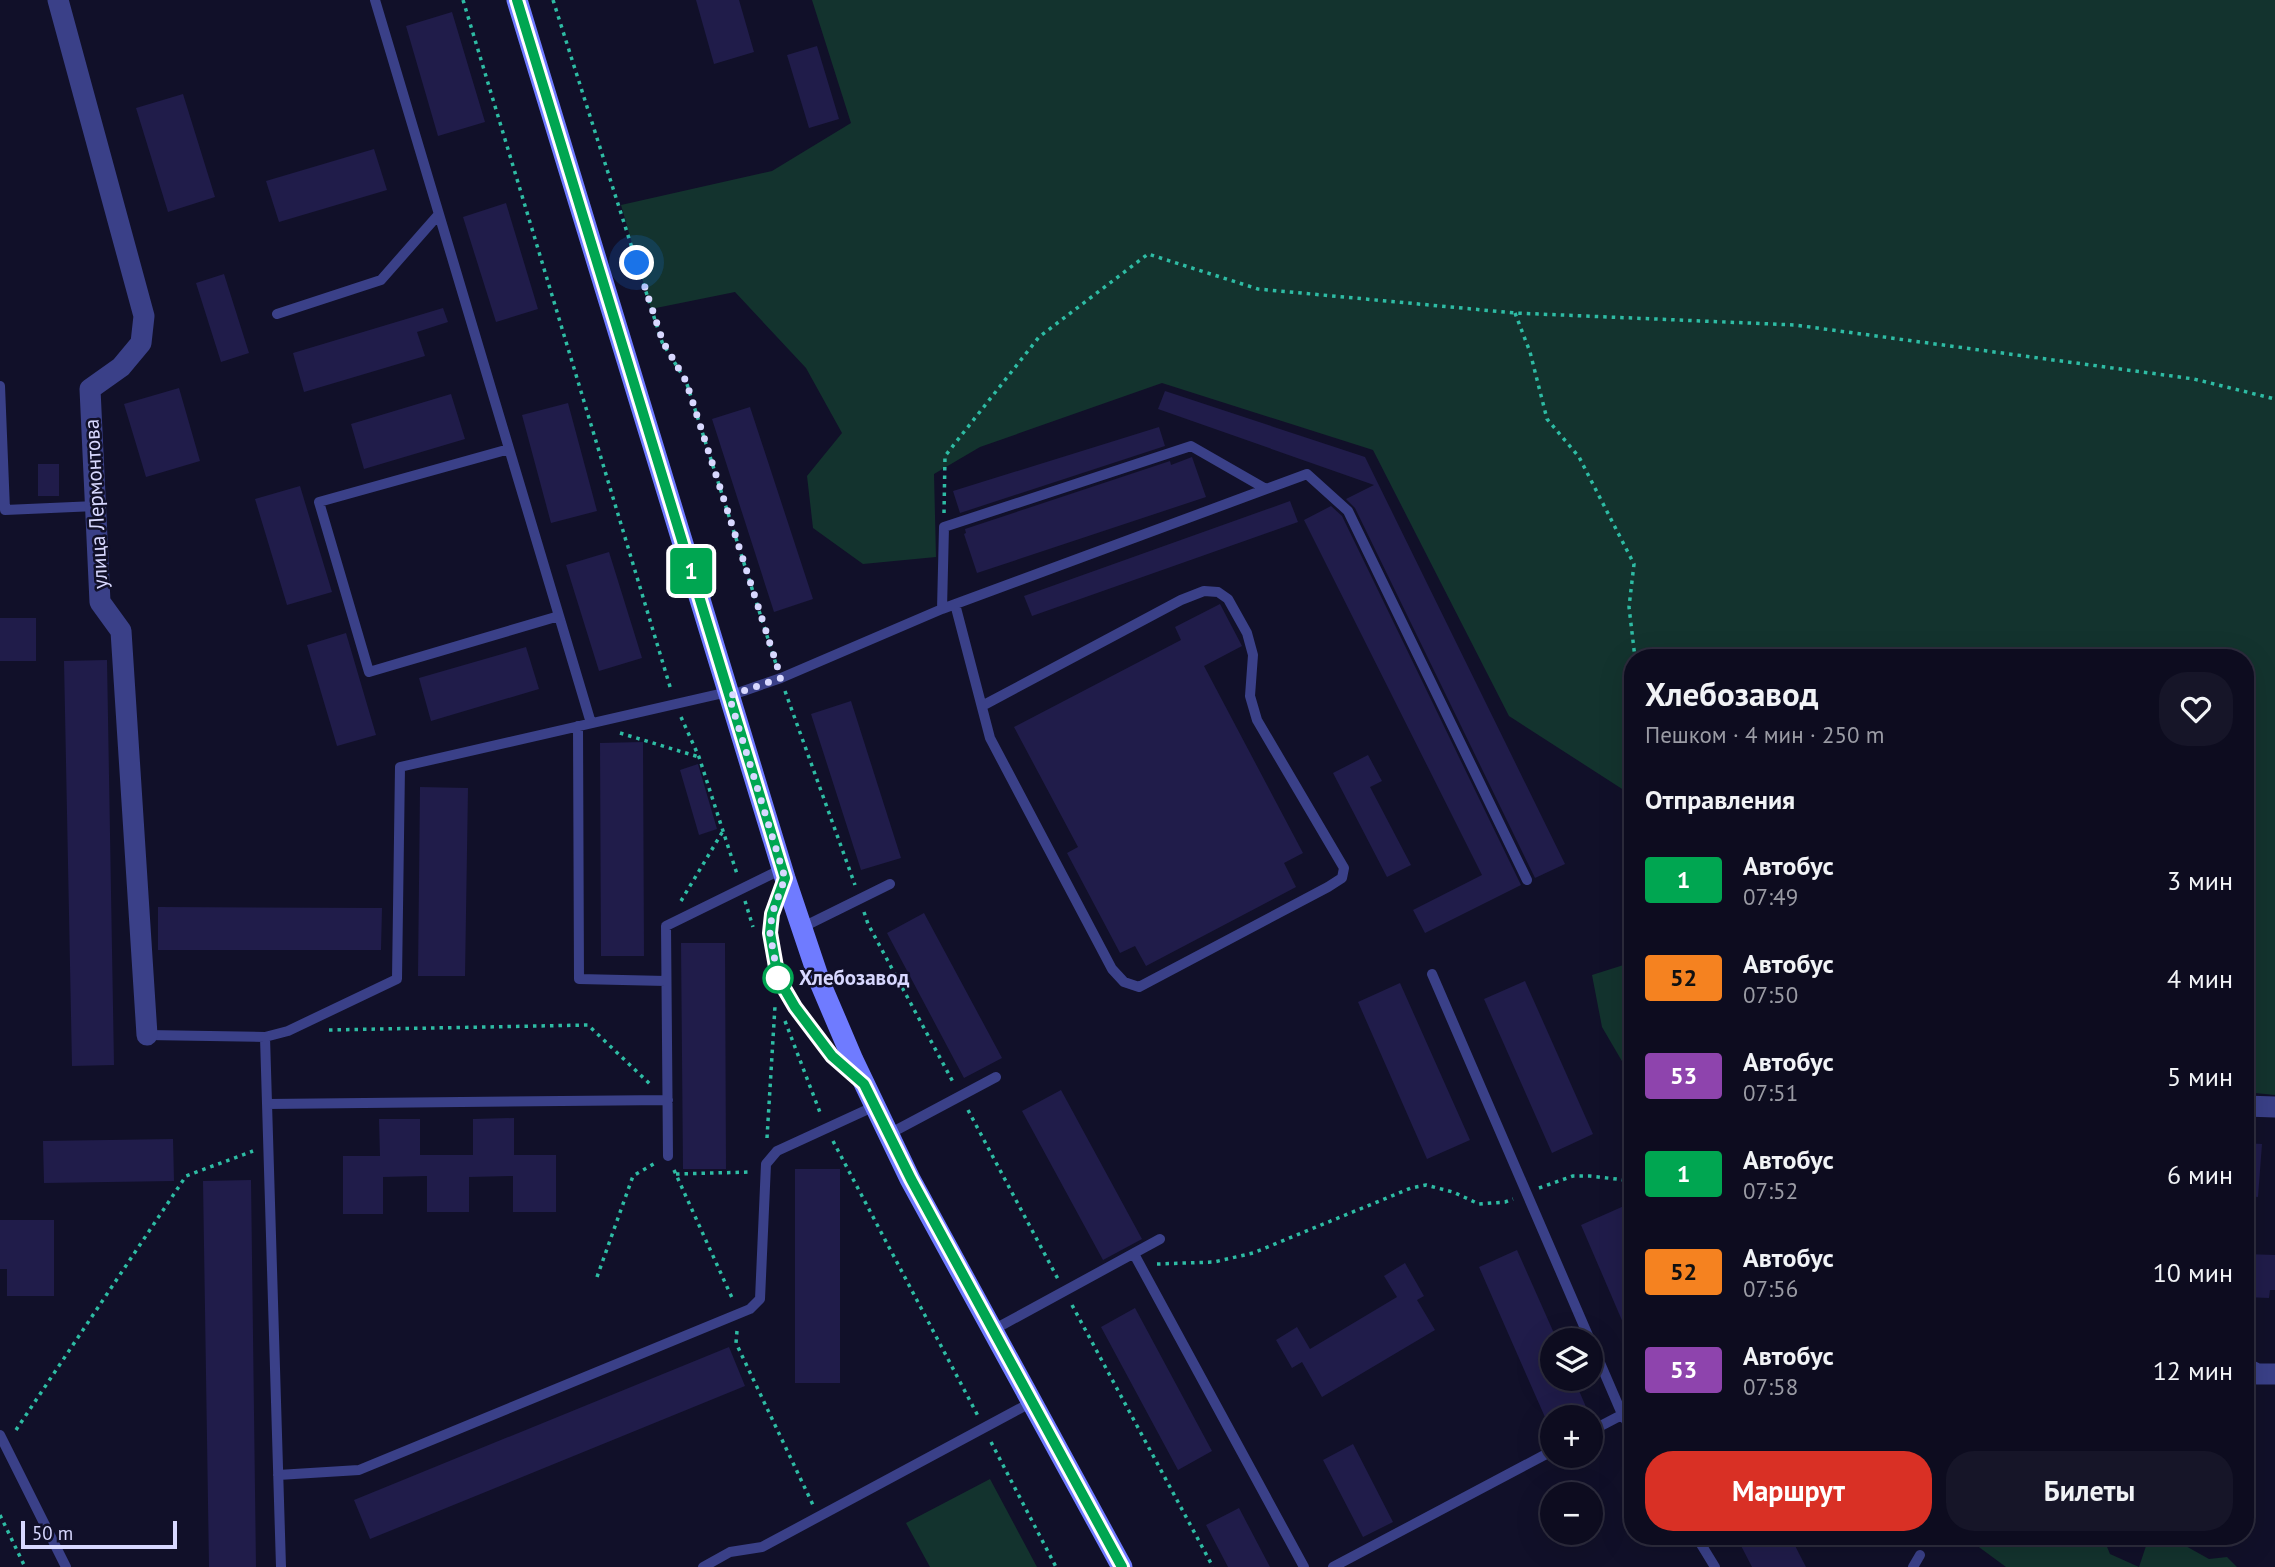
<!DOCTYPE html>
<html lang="ru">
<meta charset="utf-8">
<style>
:root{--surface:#0d0c1f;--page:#161528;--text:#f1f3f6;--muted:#9a9ba4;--line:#2d2c3d;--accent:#d93025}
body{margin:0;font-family:"PT Sans",sans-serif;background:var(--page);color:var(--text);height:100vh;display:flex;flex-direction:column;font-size:26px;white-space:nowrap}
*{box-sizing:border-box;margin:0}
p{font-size:23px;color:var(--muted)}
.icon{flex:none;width:38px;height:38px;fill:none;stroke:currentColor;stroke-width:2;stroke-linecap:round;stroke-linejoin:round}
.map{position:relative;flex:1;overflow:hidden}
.details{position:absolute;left:1624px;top:649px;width:630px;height:896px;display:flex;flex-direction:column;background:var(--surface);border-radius:28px;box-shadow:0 7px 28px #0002,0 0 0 2px var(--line)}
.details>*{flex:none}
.badge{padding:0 14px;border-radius:5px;font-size:24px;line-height:46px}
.buttons{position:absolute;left:1540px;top:1328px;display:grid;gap:14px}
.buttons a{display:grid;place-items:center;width:63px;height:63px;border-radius:50%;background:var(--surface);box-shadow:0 7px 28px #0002,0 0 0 2px var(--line);font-size:35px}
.scale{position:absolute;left:21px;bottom:18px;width:156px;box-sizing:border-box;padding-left:7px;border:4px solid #d8d8ff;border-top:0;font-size:19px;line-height:24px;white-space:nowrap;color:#d8d8ff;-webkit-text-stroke:5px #111029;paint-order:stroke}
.you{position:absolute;width:35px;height:35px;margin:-18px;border:5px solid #fff;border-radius:50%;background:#1a73e8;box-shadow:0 0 0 10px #1a73e833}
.map>.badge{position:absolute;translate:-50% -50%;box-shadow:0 0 0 4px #fff}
h2{padding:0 21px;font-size:26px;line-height:63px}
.round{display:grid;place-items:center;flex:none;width:74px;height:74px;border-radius:28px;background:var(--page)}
.overview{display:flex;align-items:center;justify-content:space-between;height:119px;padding:0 21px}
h1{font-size:33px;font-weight:700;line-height:52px}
.button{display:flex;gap:14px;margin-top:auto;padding:14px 21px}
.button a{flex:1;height:80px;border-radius:28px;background:var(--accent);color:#fff;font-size:28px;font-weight:700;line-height:80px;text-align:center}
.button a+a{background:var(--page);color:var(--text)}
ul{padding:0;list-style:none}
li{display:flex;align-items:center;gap:21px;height:98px;padding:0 21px}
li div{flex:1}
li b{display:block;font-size:26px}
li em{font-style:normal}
li .badge{min-width:77px;font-weight:700;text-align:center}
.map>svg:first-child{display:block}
.green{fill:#13332e}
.building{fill:#201c4a}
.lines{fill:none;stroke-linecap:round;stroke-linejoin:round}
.path{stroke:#2ebca4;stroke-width:3.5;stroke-dasharray:3.5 5;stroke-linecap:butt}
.lane{stroke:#3a4088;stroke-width:10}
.street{stroke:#3a4088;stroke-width:21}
.secondary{stroke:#6f7bff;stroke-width:21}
.line-casing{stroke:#fff;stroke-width:16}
.line{stroke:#00a651;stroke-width:10}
.walk{stroke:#d8d8ff;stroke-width:7;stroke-dasharray:0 12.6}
.stop-dot{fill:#fff;stroke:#00a651;stroke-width:3.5}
.labels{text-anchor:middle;stroke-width:5;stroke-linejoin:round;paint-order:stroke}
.street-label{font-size:21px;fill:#d8d8ff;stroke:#111029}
.stop-label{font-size:21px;font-weight:bold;fill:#d8d8ff;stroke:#111029;text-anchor:start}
</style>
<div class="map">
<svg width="2275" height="1567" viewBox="0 0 2275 1567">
<rect width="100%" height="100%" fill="#111029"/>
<!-- green -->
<path class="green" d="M812 0H2275V1095L2245 1092V658H1633V796L1509 716 1373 450 1162 383 980 447 934 474 936 557 863 564 813 528 807 476 842 433 806 368 735 292 651 309 621 205 772 171 851 123Z
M1633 962V1080L1602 1027 1592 975Z
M990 1479 1037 1567H930L906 1523Z
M1970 1537H2103L2110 1554 2139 1567H2006L1968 1539Z
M2148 1540H2175L2209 1559 2227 1557 2237 1567H2139Z"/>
<!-- building -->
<path class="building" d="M696 0H739L754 52 714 64Z
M452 12 485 122 438 136 406 26Z
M817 46 839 119 809 128 787 55Z
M183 94 215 197 168 212 136 108Z
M374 149 387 190 279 222 266 181Z
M506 203 538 309 496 322 463 217Z
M224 274 249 353 221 362 196 283Z
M443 308 448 322 417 332 425 356 304 392 293 353Z
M179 388 200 461 146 477 124 404Z
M1165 391 1365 457 1565 864 1535 878 1355 508 1346 499 1374 485 1158 409Z
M451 394 465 439 364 469 351 424Z
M568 403 597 511 551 523 522 415Z
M750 407 813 599 774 612 712 419Z
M1159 427 1165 446 960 513 953 491Z
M1192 457 1206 497 977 573 964 534 966 533 965 529 1170 461 1171 465Z
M38 464H59V496H38Z
M300 486 332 592 287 605 255 499Z
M1290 501 1298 522 1032 616 1024 596Z
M1331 506 1342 516 1521 885 1425 933 1413 910 1482 875 1304 520Z
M609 552 642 658 599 671 566 565Z
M1220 604 1242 646 1204 666 1303 853 1284 863 1296 887 1146 966 1135 946 1120 953 1067 853 1078 847 1014 727 1181 640 1175 627Z
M0 618H36V661H0Z
M346 633 376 735 337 746 307 645Z
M526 647 539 689 431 721 419 678Z
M107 660 114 1065 72 1066 64 661Z
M851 701 901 858 861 870 811 714Z
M643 742 644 956H601L600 743Z
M1368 755 1382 781 1370 787 1411 865 1387 877 1333 773Z
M698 764 717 829 699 835 680 770Z
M420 787 468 788 465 976H418Z
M158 907 382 908 381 950H158Z
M924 913 1002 1058 964 1078 887 933Z
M681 943H725L726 1169H683Z
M1525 981 1593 1134 1552 1153 1484 999Z
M1400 983 1470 1140 1427 1159 1358 1002Z
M1061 1090 1142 1239 1103 1260 1022 1111Z
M514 1118V1155H556V1212H513V1176L469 1177V1212H427V1176L383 1177V1214H343V1156H380L379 1119H420V1155H473V1119Z
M173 1139 174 1181 44 1183 43 1141Z
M2245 1143 2262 1144 2258 1197 2245 1196Z
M795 1169H840V1383H795Z
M251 1180 256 1567H209L203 1181Z
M1624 1206 1633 1228V1346L1581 1225Z
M0 1220H54V1296H7V1269H0Z
M1517 1250 1557 1340H1552V1379H1574L1586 1407 1562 1418H1552V1422L1548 1424 1479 1267Z
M2245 1254 2275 1255V1290H2270L2269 1298 2245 1297Z
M1405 1263 1424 1296 1417 1300 1435 1330 1322 1397 1302 1362 1292 1368 1276 1340 1297 1327 1310 1349 1397 1297 1384 1276Z
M1135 1308 1212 1451 1178 1470 1101 1327Z
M729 1347 745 1386 370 1539 354 1500Z
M1353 1444 1393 1522 1363 1537 1323 1460Z
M1239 1508 1270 1567H1228L1206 1525Z
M1736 1536H1790L1806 1567H1752Z"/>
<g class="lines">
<!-- path -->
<path class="path" d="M463 0 671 690
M553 0 662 342 686 381 776 664
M1515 313 1530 352 1547 419 1579 457 1634 564 1629 607 1635 658
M944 513 945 456 1039 337 1148 254 1258 289 1515 313 1795 325 2194 379 2275 399
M785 691 855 885
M681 717 699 757 737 874
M620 733 699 757
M681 901 723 831
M745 901 753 927
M864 912 868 924 953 1082
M785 1021 821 1115
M329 1030 588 1025 651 1085
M968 1110 1058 1279
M767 1138 775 1006
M833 1141 978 1416
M674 1170 733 1300
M676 1174 751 1172
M1539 1188 1573 1176H1590L1633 1181
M1157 1264 1214 1262 1253 1253 1411 1188 1426 1185 1453 1192 1479 1204 1505 1202 1513 1199
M597 1277 633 1176 657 1162
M1072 1305 1213 1567
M737 1331 736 1343 813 1505
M16 1430 186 1176 253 1151
M991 1442 1056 1567
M0 1515 25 1567"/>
<!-- lane -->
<path class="lane" d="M375 0 591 723
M277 314 381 280 439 214
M0 386 5 510 96 506
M509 449 319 502 369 672 559 616
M955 604 990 738 1112 969 1124 982 1139 987 1328 887 1342 878 1344 868 1257 720 1250 696 1253 655 1247 633 1228 599 1218 592 1204 591 1181 600 982 706
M942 609 944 527 1191 446 1266 489
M729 696 781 678 942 609 1307 474 1348 511 1527 880
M578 726 579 979 666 981
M784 881 772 914 770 933 778 978 795 1007 832 1056 855 1076
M801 928 890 884
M1432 974 1590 1340
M147 1035 265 1037 288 1031 397 979 400 767 728 692
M265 1037 281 1567
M267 1104 668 1100
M889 1134 996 1077
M668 1156 666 926 782 869
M1134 1254 1304 1567
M993 1330 1160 1239
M1591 1342 1622 1414 1633 1432
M1591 1431 1633 1409
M0 1435 66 1567
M278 1475 359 1470 750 1309 760 1299 766 1164 777 1151 875 1106
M1696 1536 1715 1567
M703 1567 730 1552 762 1547 1032 1402
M1333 1567 1552 1451
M1913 1567 1920 1555"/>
<!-- street -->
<path class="street" d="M58 0 144 316 141 343 121 367 90 389 100 602 121 631 147 1035
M2245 1106 2275 1107
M2245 1368 2257 1374H2275"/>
<!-- secondary -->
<path class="secondary" d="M517 0 785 878 821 985 853 1060 910 1179 1122 1567"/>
</g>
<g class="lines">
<defs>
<path id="line" d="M517 0 785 878 772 914 770 933 778 978 795 1007 832 1056 864 1084 911 1179 1122 1567"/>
</defs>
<!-- line casing -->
<use href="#line" class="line-casing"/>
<!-- line -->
<use href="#line" class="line"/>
<!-- walk -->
<path class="walk" d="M637 263 663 342 686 381 781 678 729 696 785 878 772 914 770 933 778 978"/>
</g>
<!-- markers -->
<circle class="stop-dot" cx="778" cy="978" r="14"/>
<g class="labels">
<!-- street labels -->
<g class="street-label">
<text transform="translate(96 504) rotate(-93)" y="7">улица Лермонтова</text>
</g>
<!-- stop labels -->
<g class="stop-label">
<text x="799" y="985">Хлебозавод</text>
</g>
</g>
</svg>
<div class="buttons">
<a><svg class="icon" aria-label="layers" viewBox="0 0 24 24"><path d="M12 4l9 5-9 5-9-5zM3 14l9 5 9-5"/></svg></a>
<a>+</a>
<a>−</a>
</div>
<div class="scale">50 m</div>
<div class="you" style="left:637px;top:263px"></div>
<b class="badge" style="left:691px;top:571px;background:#00a651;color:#fff">1</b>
<section class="details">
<div class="overview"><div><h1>Хлебозавод</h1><p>Пешком · 4 мин · 250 m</p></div><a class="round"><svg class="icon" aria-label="heart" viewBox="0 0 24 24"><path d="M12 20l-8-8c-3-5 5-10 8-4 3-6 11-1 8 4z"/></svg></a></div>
<h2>Отправления</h2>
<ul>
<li><span class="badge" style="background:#00a651;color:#fff">1</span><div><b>Автобус</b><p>07:49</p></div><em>3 мин</em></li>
<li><span class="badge" style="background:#f58220;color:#111">52</span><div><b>Автобус</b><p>07:50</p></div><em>4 мин</em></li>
<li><span class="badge" style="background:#8e44ad;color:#fff">53</span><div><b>Автобус</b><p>07:51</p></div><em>5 мин</em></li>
<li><span class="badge" style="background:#00a651;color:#fff">1</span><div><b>Автобус</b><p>07:52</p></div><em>6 мин</em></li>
<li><span class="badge" style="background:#f58220;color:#111">52</span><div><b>Автобус</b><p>07:56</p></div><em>10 мин</em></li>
<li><span class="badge" style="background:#8e44ad;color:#fff">53</span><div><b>Автобус</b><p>07:58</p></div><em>12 мин</em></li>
</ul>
<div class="button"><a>Маршрут</a><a>Билеты</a></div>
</section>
</div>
